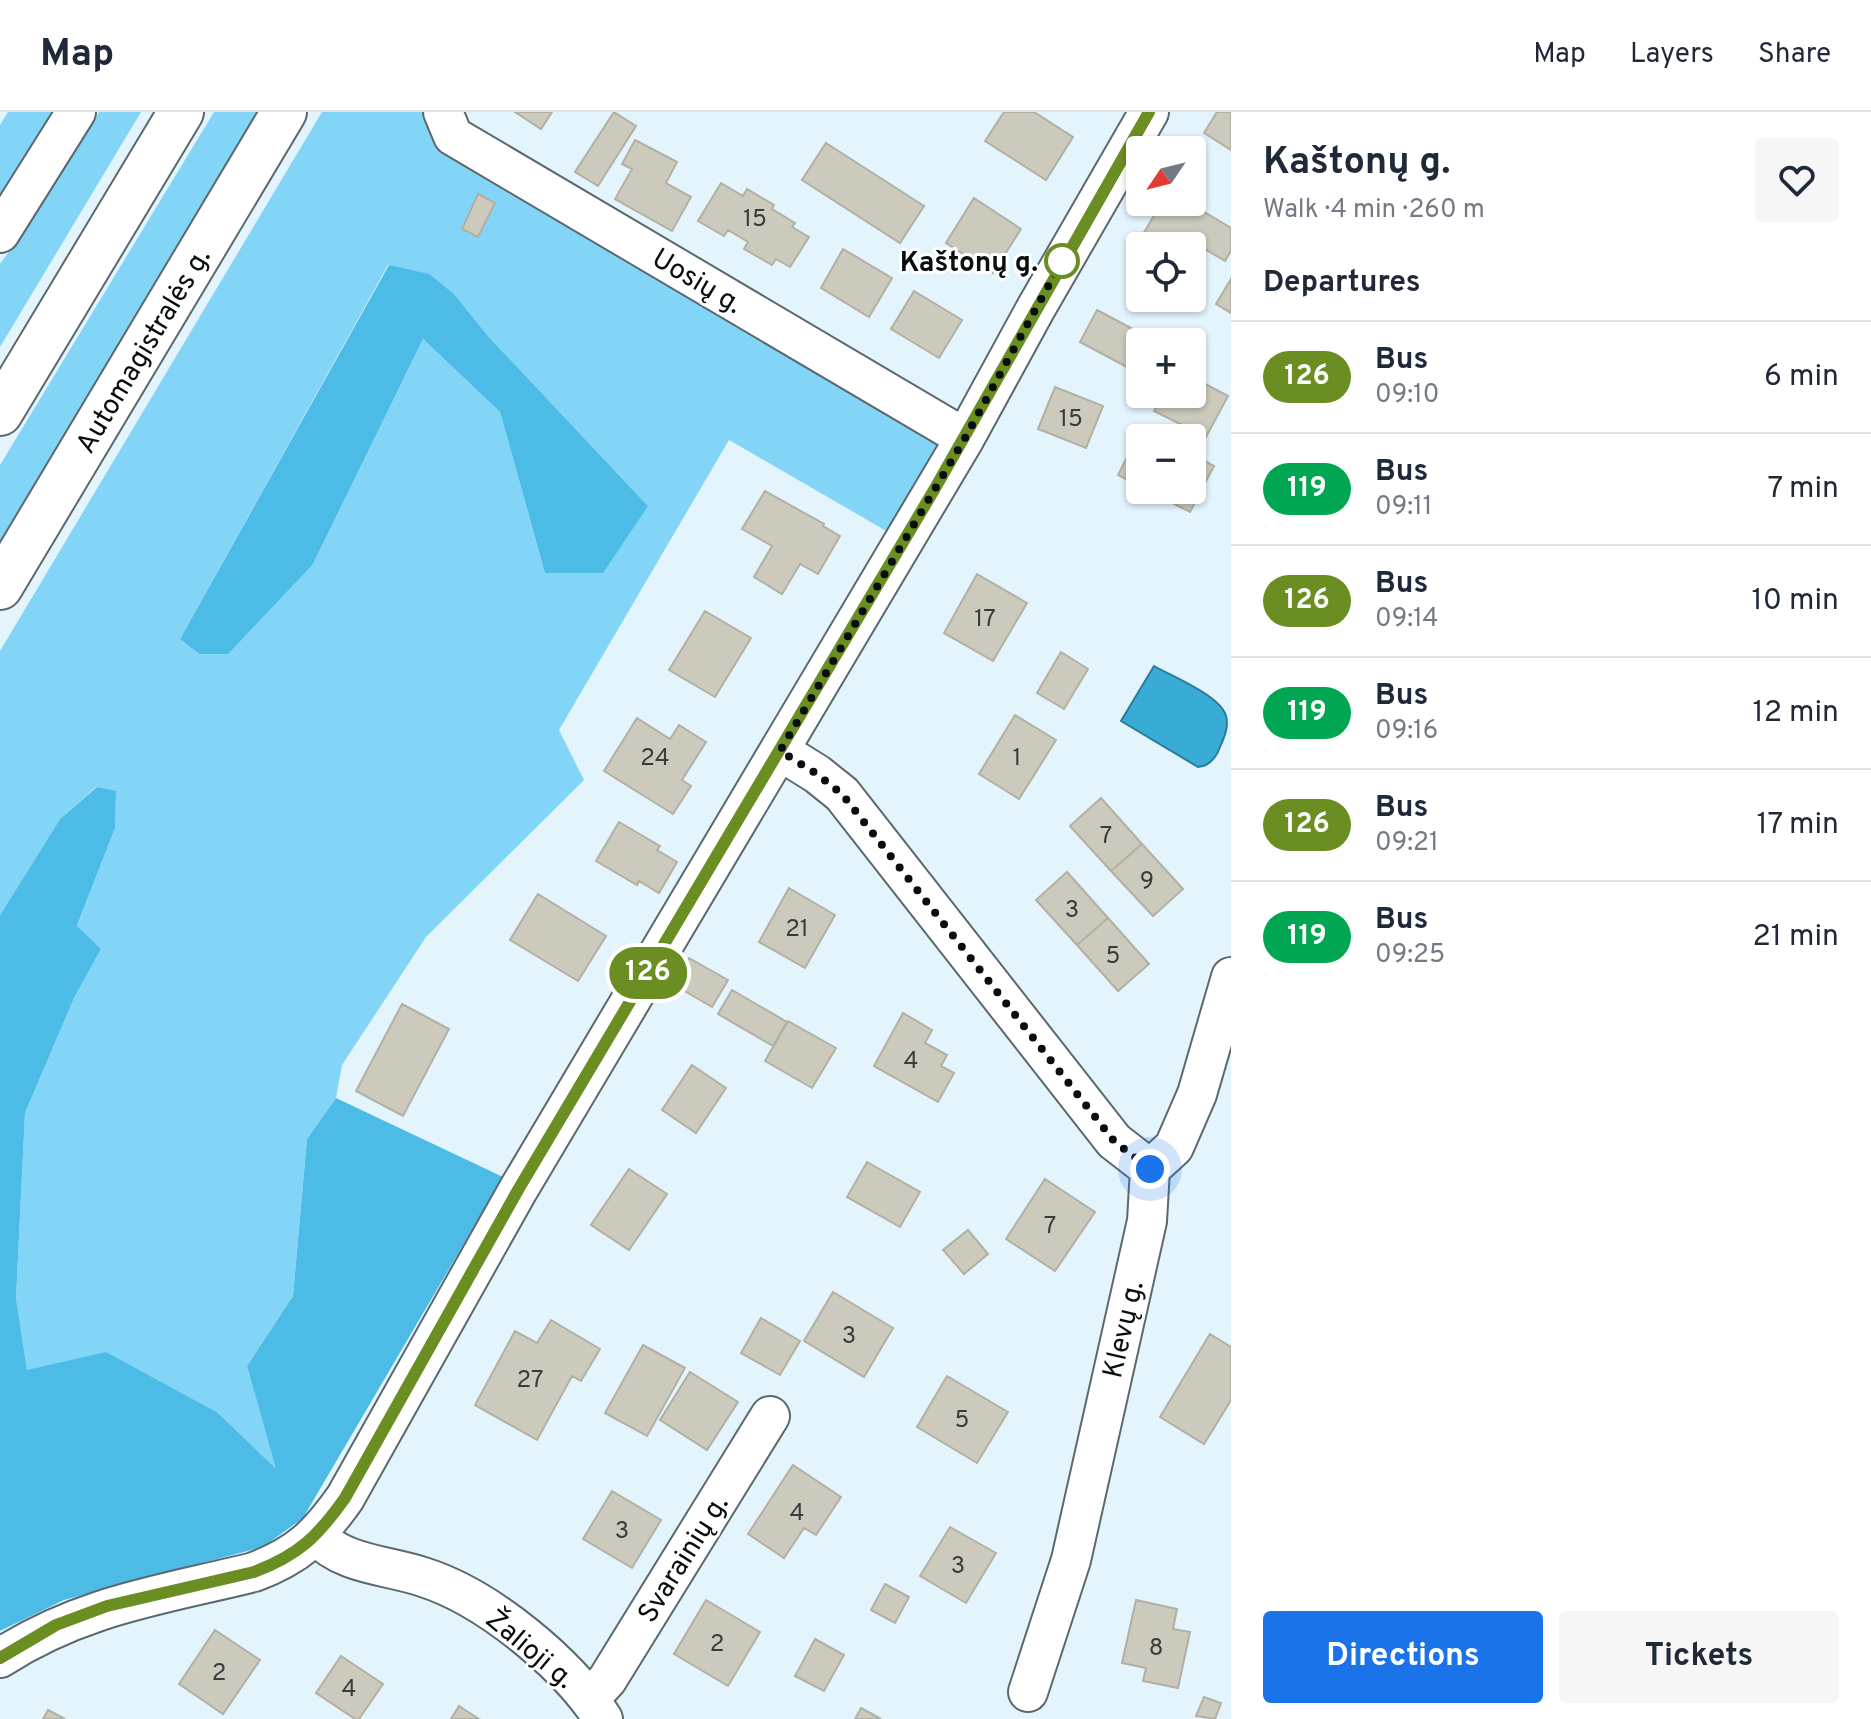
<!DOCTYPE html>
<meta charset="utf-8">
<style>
:root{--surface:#fff;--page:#f6f6f7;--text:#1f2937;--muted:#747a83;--line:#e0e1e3;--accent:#1a73e8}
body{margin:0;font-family:Overpass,sans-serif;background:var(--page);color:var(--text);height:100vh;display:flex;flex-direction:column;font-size:30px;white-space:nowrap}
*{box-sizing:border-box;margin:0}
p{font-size:26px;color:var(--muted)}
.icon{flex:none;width:44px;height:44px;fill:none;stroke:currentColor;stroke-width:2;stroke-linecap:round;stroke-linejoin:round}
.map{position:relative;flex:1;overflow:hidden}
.drawer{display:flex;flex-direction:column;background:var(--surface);width:640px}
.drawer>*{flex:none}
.badge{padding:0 16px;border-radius:26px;font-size:28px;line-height:52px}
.needle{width:52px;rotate:235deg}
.fabs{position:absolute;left:1126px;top:24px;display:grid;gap:16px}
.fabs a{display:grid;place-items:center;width:80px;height:80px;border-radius:8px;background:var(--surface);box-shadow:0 2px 6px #0004;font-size:40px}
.you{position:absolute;width:40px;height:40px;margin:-20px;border:6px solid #fff;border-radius:50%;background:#1a73e8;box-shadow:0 0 0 12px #1a73e833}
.map>.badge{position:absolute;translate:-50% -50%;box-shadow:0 0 0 4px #fff}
h2{padding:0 32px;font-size:30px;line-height:72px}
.round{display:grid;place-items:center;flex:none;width:84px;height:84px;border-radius:8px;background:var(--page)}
.head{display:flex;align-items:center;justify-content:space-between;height:136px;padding:0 32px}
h1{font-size:38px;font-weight:700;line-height:60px}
.cta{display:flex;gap:16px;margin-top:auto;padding:16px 32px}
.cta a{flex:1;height:92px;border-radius:8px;background:var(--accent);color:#fff;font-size:32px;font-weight:700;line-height:92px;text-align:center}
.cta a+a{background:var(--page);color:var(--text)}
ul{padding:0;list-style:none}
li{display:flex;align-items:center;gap:24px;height:112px;padding:0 32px;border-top:2px solid var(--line)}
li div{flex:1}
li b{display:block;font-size:30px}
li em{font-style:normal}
li .badge{min-width:88px;font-weight:700;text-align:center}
header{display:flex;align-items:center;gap:48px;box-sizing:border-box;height:112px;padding:0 40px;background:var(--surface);border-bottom:2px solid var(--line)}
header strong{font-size:38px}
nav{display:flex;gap:44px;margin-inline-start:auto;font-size:28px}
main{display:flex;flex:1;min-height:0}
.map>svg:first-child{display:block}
.green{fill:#83d5f7;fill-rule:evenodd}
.forest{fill:#4cbce6}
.water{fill:#39acd5;stroke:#2a7c9a;stroke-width:2}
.building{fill:#cbcabc;stroke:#b1b0a2;stroke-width:2}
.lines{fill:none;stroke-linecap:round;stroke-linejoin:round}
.minor-casing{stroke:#5b696f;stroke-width:42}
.highway-casing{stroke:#5b696f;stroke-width:48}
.minor{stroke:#fff;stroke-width:38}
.highway{stroke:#fff;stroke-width:44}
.line-casing{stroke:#fff;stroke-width:18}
.line{stroke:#6b8e23;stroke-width:12}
.walk{stroke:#080d0f;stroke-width:8;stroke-dasharray:0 14.4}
.stop-dot{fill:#fff;stroke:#6b8e23;stroke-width:4}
.labels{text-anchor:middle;stroke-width:6;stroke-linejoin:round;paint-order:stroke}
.number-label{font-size:24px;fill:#393c3a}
.stop-label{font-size:28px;font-weight:bold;fill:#080d0f;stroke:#fff;text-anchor:end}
.street-label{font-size:28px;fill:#080d0f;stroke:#fff}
</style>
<header>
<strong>Map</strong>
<nav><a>Map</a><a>Layers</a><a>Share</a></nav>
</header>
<main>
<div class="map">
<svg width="1231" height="1607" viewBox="0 0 1231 1607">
<rect width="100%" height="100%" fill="#e4f4fc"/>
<!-- green -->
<path class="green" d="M8 0H58L0 91V13Z
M99 0H141L0 235V152L36 102Z
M214 0H259L0 435V353Z
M322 0H436L941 328 888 420 729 328 559 618 584 668 426 825 342 953 336 986 307 1027 293 1184 247 1254 277 1359 218 1301 27 1258 16 1186 25 1001 74 886 101 837 77 815 115 716 116 680 96 675 60 707 0 803V539ZM388 153 454 182 488 224 648 394 545 461 500 300 423 227 313 452 199 542 180 527Z"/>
<!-- forest -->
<path class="forest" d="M389 153 429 162 454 182 488 224 648 394 603 461H545L500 300 423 227 313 452 228 542H199L180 527Z
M97 675 116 679 115 716 77 814 101 837 74 886 25 1001 16 1186 27 1258 106 1240 218 1301 276 1357 247 1254 293 1184 307 1027 336 986 503 1065 303 1406 263 1435 64 1488 0 1519V803L60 707Z"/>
<!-- water -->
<path class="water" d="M1154 554C1172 564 1221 584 1226 604 1229 615 1224 626 1220 635 1216 646 1209 654 1198 655L1121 609Z"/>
<!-- building -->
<path class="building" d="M515 0H552L541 17Z
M614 0 636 14 598 74 575 60Z
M1004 0H1034L1073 25 1046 68 985 29Z
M1217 0H1231V38L1204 21Z
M635 28 677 50 666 71 691 85 672 119 615 87 632 57 622 52Z
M826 31 924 94 900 131 802 68Z
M721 71 743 84 747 77 774 93 772 97 795 111 792 115 809 125 790 155 776 147 772 153 744 137 748 130 728 118 724 124 698 109Z
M478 82 495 91 478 125 462 117Z
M974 86 1021 117 993 161 946 131Z
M1162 90H1175L1198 103 1201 98 1231 116V139L1225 149 1193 130 1191 134H1147L1139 129Z
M843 137 892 166 869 205 821 176Z
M1231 167V201L1216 192Z
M914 179 962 208 939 246 891 217Z
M1097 198 1157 230H1140V262L1080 230Z
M1192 265 1228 284 1206 325 1154 299 1163 282H1192Z
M1055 275 1103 294 1086 336 1038 317Z
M1142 316 1160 326H1140V374L1118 363Z
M1192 342 1214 354 1190 400 1147 378H1192Z
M765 379 824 412 823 414 840 424 818 462 800 452 782 482 754 465 772 434 742 417Z
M977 462 1027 491 993 549 944 521Z
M705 499 751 526 715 585 669 558Z
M1061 540 1088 557 1064 597 1037 581Z
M1015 603 1056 628 1019 687 979 662Z
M637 606 670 627 679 613 706 630 682 668 691 674 673 702 604 659Z
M1101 686 1142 732 1111 759 1070 714Z
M619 710 660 734 657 738 677 750 659 781 639 769 637 773 596 749Z
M1142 732 1183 777 1153 804 1111 759Z
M1067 760 1108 806 1077 833 1036 788Z
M789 776 835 803 805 856 759 830Z
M538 782 606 824 578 869 510 828Z
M1108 806 1149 852 1118 879 1077 833Z
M689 846 728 868 712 895 674 873Z
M732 878 787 910 773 934 718 902Z
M402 892 449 917 403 1004 356 979Z
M903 901 932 918 925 931 947 943 941 954 954 961 938 990 874 954Z
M788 909 836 936 812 976 765 949Z
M692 953 726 976 696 1021 662 998Z
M867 1050 920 1080 900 1115 847 1085Z
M629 1057 667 1082 629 1138 591 1113Z
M1045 1067 1095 1100 1055 1159 1006 1127Z
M968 1118 988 1142 964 1162 943 1138Z
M833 1180 893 1216 864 1265 804 1229Z
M761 1206 800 1229 780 1263 741 1241Z
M551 1208 600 1237 581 1269 572 1264 537 1328 475 1293 515 1219 537 1231Z
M1210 1222 1231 1235V1288L1204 1332 1160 1305Z
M643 1233 685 1256 647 1324 605 1301Z
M690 1260 738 1290 707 1338 660 1308Z
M947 1264 1008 1300 977 1351 917 1315Z
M793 1353 841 1385 816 1423 804 1416 784 1446 748 1422Z
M612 1379 661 1408 632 1456 583 1427Z
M950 1415 996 1441 966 1491 920 1464Z
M885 1472 909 1485 895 1511 871 1498Z
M706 1488 760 1520 728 1574 674 1542Z
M1136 1488 1177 1497 1173 1517 1190 1520 1178 1576 1143 1569 1146 1556 1122 1551Z
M215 1518 260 1548 223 1602 179 1572Z
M815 1527 844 1543 824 1579 795 1564Z
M341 1544 383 1572 359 1607H355L316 1581Z
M1204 1585 1221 1591 1215 1607 1196 1604Z
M459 1594 479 1607H451Z
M861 1596 881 1607H855Z
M48 1598 65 1607H43Z"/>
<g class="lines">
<defs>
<path id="minor" d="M443 0 453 24 965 326
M0 121 76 0
M780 639 817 662 842 682 1114 1029 1150 1057
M317 1424C343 1453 388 1453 423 1465 487 1485 567 1551 603 1607
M0 1546C82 1493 162 1483 254 1460 299 1443 318 1424 345 1386L518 1078 965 326 1036 196 1149 0
M1028 1580 1071 1448 1147 1109 1150 1057 1174 1035 1197 982 1231 865
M590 1586 607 1568 770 1304"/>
<path id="highway" d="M0 301 181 0
M0 475 284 0"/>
</defs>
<!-- minor casing -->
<use href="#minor" class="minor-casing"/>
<!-- highway casing -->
<use href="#highway" class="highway-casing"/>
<!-- minor -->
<use href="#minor" class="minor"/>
<!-- highway -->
<use href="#highway" class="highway"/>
</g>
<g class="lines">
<defs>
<path id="line" d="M0 1546 56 1513 107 1494 254 1460C299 1443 318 1424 345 1386L518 1078 934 378 1149 0"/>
</defs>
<!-- line casing -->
<use href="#line" class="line-casing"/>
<!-- line -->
<use href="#line" class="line"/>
<!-- walk -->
<path class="walk" d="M1062 149 965 326 780 639 817 662 842 682 1114 1029 1150 1057"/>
</g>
<!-- markers -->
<circle class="stop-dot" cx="1062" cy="149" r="16"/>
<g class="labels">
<!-- number labels -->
<g class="number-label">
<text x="755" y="114">15</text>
<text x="1071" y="314">15</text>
<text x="985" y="514">17</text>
<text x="655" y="653">24</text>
<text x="1017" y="653">1</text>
<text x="1106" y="731">7</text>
<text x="1147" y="776">9</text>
<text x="1072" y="805">3</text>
<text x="797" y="824">21</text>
<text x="1113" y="851">5</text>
<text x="911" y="956">4</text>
<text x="1050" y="1121">7</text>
<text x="849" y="1231">3</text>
<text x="530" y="1275">27</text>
<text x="962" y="1315">5</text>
<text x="797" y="1408">4</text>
<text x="622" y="1426">3</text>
<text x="958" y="1461">3</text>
<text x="717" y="1539">2</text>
<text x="1156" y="1543">8</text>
<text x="219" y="1568">2</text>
<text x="349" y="1584">4</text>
</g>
<!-- stop labels -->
<g class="stop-label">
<text x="1038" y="159">Kaštonų g.</text>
</g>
<!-- street labels -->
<g class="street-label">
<text transform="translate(698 168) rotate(31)" y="10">Uosių g.</text>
<text transform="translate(142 238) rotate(-59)" y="10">Automagistralės g.</text>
<text transform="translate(1122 1217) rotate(-77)" y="10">Klevų g.</text>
<text transform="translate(682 1446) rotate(-58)" y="10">Svarainių g.</text>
<text transform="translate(531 1536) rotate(40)" y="10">Žalioji g.</text>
</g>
</g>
</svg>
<div class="fabs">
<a><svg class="needle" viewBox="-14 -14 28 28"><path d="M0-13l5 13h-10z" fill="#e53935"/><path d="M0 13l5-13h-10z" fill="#747a83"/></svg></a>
<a><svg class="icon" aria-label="locate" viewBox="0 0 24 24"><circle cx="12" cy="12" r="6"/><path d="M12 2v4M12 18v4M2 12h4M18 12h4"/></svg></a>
<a>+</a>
<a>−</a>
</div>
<div class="you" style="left:1150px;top:1057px"></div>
<b class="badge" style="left:648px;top:861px;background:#6b8e23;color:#fff">126</b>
</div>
<section class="drawer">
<div class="head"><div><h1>Kaštonų g.</h1><p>Walk · 4 min · 260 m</p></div><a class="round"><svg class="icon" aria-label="heart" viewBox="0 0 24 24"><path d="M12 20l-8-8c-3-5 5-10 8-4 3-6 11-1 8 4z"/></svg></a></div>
<h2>Departures</h2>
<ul>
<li><span class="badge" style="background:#6b8e23;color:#fff">126</span><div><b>Bus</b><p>09:10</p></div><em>6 min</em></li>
<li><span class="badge" style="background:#00a651;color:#fff">119</span><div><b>Bus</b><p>09:11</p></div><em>7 min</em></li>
<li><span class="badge" style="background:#6b8e23;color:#fff">126</span><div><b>Bus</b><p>09:14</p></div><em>10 min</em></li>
<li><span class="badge" style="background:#00a651;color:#fff">119</span><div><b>Bus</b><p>09:16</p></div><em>12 min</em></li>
<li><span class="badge" style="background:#6b8e23;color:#fff">126</span><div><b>Bus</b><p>09:21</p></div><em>17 min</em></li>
<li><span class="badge" style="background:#00a651;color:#fff">119</span><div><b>Bus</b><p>09:25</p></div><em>21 min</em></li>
</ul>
<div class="cta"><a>Directions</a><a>Tickets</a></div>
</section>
</main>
